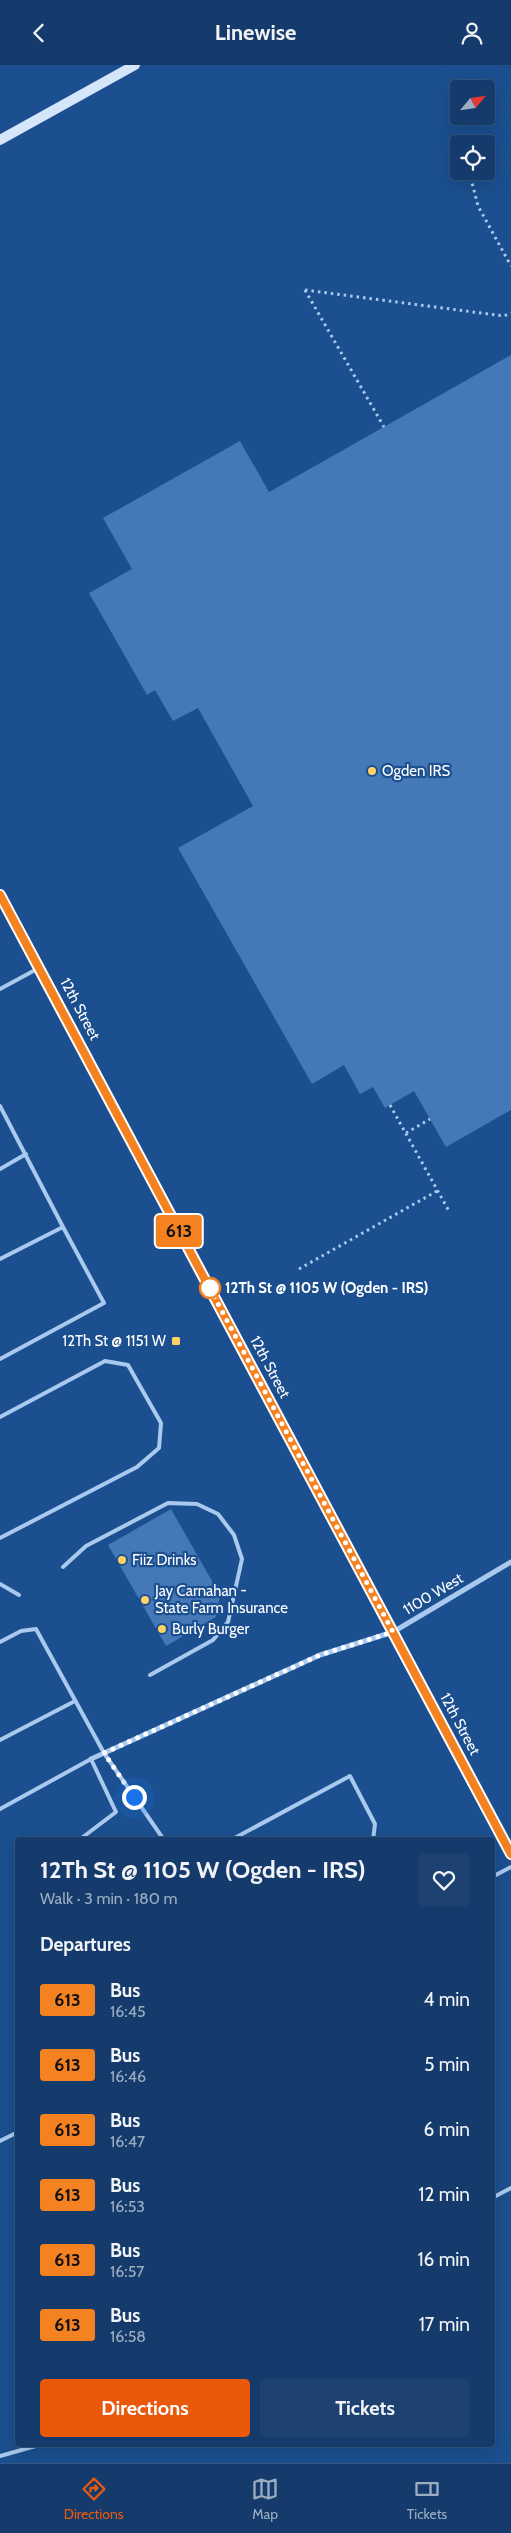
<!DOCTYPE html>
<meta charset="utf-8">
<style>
:root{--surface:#143b6b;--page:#1d4271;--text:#f1f3f6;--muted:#9dadc1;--line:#33557e;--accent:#ea580c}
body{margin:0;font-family:Cabin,sans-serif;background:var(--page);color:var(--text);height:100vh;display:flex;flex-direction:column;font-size:19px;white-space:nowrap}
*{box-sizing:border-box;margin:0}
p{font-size:16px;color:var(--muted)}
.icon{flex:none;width:28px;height:28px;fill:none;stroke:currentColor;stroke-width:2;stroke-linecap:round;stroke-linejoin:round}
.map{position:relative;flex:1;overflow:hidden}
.details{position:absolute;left:15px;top:1772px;width:480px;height:610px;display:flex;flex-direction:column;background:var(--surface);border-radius:5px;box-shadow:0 5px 20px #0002,0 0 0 1px var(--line)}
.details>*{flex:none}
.badge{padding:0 10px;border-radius:4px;font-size:18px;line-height:32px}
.needle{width:32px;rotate:61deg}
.buttons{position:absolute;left:450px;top:15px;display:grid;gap:10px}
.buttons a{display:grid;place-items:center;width:45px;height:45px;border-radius:5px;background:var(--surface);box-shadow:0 5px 20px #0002,0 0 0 1px var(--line);font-size:25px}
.you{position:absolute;width:25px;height:25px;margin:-12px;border:4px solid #fff;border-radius:50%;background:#1a73e8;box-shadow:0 0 0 8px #1a73e833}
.map>.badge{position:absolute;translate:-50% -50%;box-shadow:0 0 0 2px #fff}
h2{padding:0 25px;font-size:19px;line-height:45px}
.round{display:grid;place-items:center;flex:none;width:52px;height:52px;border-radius:5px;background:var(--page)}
.headline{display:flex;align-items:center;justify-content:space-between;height:85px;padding:0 25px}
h1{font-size:24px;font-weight:800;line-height:38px}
.primary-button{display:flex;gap:10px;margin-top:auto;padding:10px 25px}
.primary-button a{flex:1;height:58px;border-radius:5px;background:var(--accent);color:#fff;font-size:20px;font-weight:800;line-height:58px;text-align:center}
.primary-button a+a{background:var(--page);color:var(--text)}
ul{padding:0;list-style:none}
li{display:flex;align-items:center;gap:15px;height:65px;padding:0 25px}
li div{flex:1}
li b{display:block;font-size:19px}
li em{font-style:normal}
li .badge{min-width:55px;font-weight:700;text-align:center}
header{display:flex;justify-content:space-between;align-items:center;height:65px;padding:0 25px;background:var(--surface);font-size:22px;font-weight:800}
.tab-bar{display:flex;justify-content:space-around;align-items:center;height:70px;border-top:1px solid var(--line);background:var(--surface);font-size:14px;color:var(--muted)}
.tab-bar a{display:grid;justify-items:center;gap:2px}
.tab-bar .current{color:var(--accent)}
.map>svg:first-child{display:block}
.building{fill:#4478b7}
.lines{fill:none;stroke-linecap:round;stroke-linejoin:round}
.path{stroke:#a9c9ee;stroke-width:3;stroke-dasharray:2.5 4;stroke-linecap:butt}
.lane{stroke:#a9c9ee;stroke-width:4}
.street{stroke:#a9c9ee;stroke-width:5}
.secondary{stroke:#d6e6fa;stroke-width:10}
.primary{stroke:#f0f6ff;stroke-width:12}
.line-casing{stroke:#fff;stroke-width:11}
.line{stroke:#f58220;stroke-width:8}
.walk{stroke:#fff;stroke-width:5;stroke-dasharray:0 9}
.poi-dot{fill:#ffd166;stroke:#1b4f8f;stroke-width:2}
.stop-dot{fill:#fff;stroke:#f58220;stroke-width:2.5}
.labels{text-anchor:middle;stroke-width:4.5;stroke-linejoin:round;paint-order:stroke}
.poi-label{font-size:15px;fill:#fff;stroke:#1b4f8f;text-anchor:start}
.street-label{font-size:15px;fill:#fff;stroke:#1b4f8f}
.stop-label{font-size:15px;font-weight:bold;fill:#fff;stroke:#1b4f8f;text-anchor:start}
</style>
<header><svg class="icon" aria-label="back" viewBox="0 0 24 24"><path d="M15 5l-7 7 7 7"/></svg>Linewise<svg class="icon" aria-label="person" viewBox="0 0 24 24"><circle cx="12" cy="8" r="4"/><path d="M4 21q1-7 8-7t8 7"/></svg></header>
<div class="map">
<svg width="511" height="2398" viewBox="0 0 511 2398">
<rect width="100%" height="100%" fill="#1b4f8f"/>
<!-- building -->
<path class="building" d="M511 290V1045L446 1082 414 1026 385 1043 373 1022 360 1029 344 1000 312 1019 178 783 253 741 198 643 173 656 155 625 147 630 89 528 132 504 103 453 240 376 269 427Z
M171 1444 220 1530 216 1552 166 1581 108 1480Z"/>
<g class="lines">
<!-- path -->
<path class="path" d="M469 106 478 141 511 201
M305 225 504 251 511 248
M305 225 384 362
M390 1040 450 1148
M406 1068 430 1054
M299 1204 437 1126"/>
<!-- lane -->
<path class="lane" d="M0 924 37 904
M0 1041 63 1162
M0 1104 26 1089
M0 1194 63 1162 104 1238 0 1294
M0 1352 105 1296 128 1300 161 1358 159 1383 137 1402 0 1473
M63 1502 86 1481 168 1438 197 1439 218 1449 234 1470 242 1494 228 1557 213 1575 150 1610
M0 1519 19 1530
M0 1577 21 1566 36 1564 104 1688 164 1775
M0 1675 75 1636
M0 1744 91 1694 116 1747 79 1775
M231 1775 350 1711 375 1759 373 1775
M492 1812 511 1802
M0 2076 18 2067
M492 2133 511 2123
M0 2391 39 2380"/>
<!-- street -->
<path class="street" d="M91 1694 320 1590 393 1567 511 1497"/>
<!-- secondary -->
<path class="secondary" d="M0 75 135 0"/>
<!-- primary -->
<path class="primary" d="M0 830 511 1789"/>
</g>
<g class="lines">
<defs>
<path id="line" d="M0 830 511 1789"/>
</defs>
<!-- line casing -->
<use href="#line" class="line-casing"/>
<!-- line -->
<use href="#line" class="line"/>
<!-- walk -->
<path class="walk" d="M134 1732 104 1688 320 1590 393 1567 207 1218 210 1223"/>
</g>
<!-- markers -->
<g class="poi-dot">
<circle cx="372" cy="706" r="5"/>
<rect x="171" y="1271" width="10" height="10" rx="2.5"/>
<circle cx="122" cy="1495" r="5"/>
<circle cx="145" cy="1535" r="5"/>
<circle cx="162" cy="1564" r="5"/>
</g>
<circle class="stop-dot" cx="210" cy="1223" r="10"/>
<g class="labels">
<!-- poi labels -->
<g class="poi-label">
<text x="382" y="711">Ogden IRS</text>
<text x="166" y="1281" text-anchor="end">12Th St @ 1151 W</text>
<text x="132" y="1500">Fiiz Drinks</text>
<text x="155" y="1531">Jay Carnahan -<tspan x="155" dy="17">State Farm Insurance</tspan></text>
<text x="172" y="1569">Burly Burger</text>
</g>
<!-- street labels -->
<g class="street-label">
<text transform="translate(80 944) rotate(62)" y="5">12th Street</text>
<text transform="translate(270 1302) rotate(62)" y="5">12th Street</text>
<text transform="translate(433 1529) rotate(-31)" y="5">1100 West</text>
<text transform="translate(460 1659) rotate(62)" y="5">12th Street</text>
</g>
<!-- stop labels -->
<g class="stop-label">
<text x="225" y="1228">12Th St @ 1105 W (Ogden - IRS)</text>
</g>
</g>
</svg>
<div class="buttons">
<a><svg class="needle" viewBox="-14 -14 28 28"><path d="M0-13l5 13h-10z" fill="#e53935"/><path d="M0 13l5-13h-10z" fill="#9dadc1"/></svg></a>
<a><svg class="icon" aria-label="locate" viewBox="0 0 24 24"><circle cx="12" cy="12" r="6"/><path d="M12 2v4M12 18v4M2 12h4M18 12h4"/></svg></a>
</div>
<div class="you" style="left:134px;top:1732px"></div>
<b class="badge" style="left:179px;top:1166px;background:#f58220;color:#111">613</b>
<section class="details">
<div class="headline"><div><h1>12Th St @ 1105 W (Ogden - IRS)</h1><p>Walk · 3 min · 180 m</p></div><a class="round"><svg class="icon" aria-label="heart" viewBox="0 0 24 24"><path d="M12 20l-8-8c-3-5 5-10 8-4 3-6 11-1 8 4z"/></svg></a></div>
<h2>Departures</h2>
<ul>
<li><span class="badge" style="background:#f58220;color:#111">613</span><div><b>Bus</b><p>16:45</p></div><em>4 min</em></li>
<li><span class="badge" style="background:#f58220;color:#111">613</span><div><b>Bus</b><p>16:46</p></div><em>5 min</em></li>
<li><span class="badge" style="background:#f58220;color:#111">613</span><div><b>Bus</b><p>16:47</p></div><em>6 min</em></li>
<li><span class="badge" style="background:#f58220;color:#111">613</span><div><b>Bus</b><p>16:53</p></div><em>12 min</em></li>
<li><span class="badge" style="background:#f58220;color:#111">613</span><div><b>Bus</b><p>16:57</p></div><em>16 min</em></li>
<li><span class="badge" style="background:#f58220;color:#111">613</span><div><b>Bus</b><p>16:58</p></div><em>17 min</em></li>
</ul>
<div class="primary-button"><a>Directions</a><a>Tickets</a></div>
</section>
</div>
<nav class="tab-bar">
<a class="current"><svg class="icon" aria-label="directions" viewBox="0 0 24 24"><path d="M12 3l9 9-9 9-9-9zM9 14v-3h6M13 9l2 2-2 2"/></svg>Directions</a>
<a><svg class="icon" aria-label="map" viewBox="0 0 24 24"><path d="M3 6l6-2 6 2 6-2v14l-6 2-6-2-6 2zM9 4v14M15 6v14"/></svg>Map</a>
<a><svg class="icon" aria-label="tickets" viewBox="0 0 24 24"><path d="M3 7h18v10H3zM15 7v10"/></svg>Tickets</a>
</nav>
